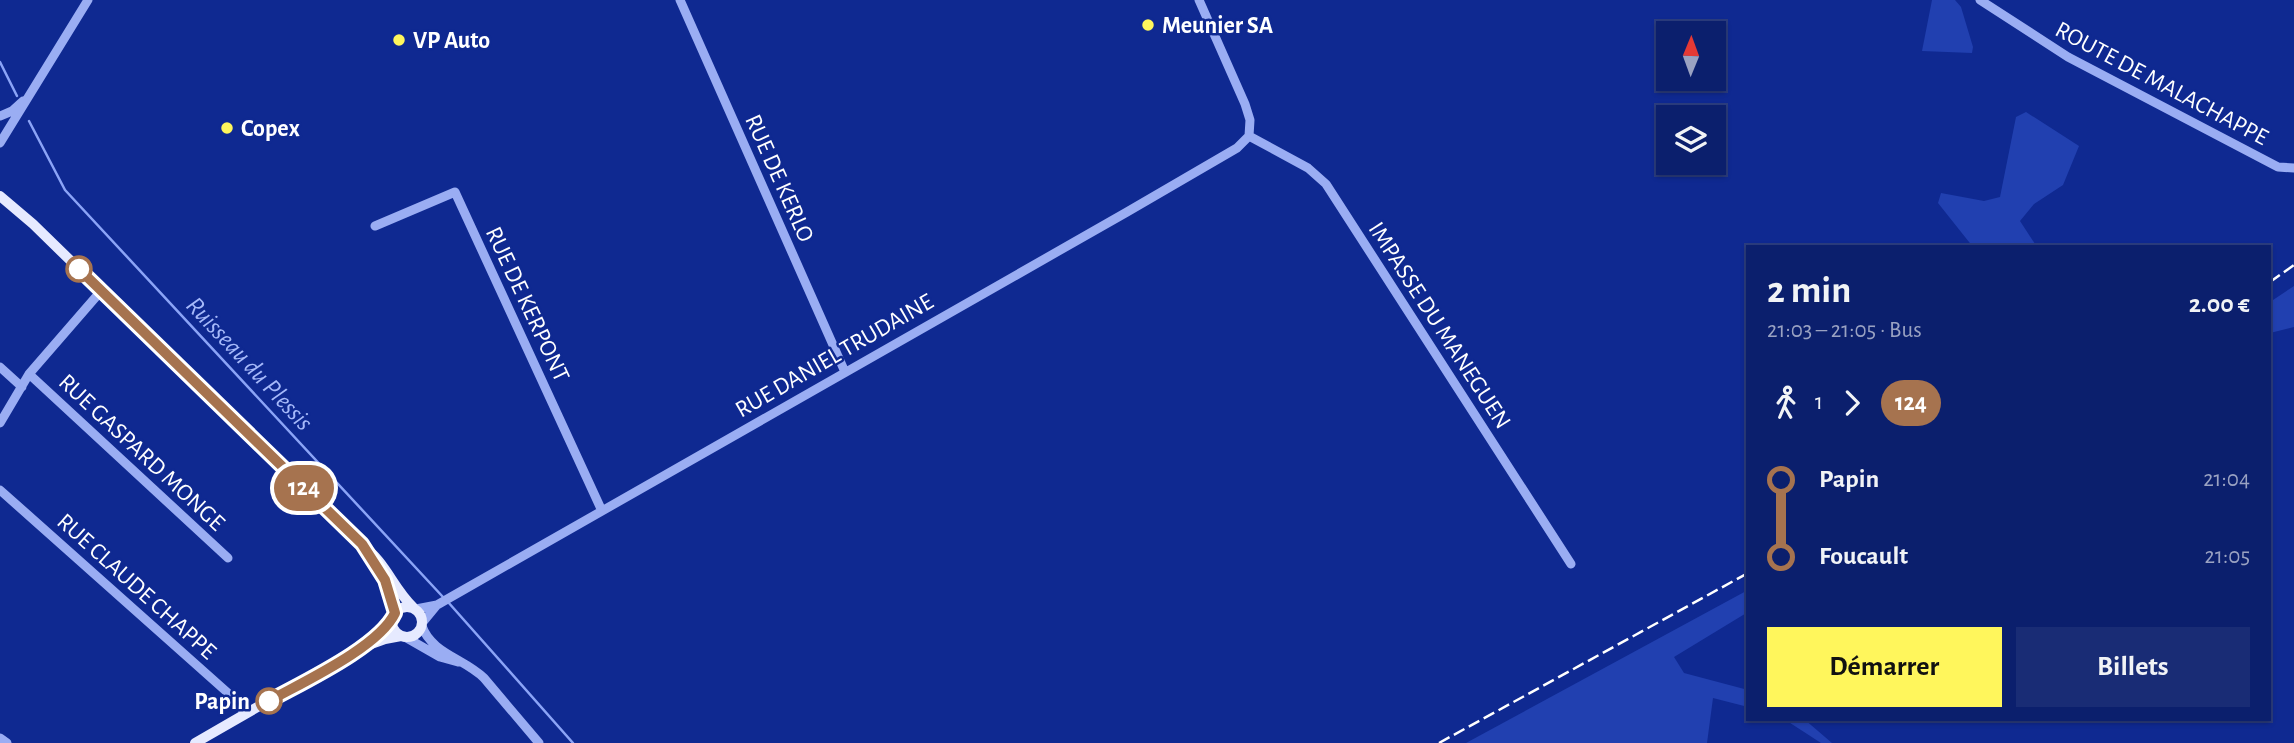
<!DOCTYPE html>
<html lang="fr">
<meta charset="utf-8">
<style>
:root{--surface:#0b1f6d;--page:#192c75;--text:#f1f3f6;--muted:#9aa2c2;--line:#2b3d80;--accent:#fff65c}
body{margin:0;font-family:"Alegreya Sans",sans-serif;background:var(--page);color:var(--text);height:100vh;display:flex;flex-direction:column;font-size:26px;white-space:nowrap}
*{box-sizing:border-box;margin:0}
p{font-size:23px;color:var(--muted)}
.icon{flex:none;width:38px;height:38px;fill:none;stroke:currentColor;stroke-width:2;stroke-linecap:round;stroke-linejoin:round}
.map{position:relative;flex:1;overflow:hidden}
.details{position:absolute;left:1746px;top:245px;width:525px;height:476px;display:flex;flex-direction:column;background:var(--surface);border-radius:0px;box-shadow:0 2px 5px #0004,0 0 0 2px var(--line)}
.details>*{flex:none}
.badge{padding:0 14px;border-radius:23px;font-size:24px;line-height:46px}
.needle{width:46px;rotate:1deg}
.tools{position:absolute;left:1656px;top:21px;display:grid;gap:14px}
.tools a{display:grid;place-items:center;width:70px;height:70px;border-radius:0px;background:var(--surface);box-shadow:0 2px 5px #0004,0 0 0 2px var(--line);font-size:35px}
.map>.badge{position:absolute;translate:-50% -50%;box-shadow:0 0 0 4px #fff}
.legs{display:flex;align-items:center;gap:10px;height:77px;padding:0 21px;font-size:23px}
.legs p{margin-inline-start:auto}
.headline{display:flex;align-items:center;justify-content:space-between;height:119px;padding:0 21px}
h1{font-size:38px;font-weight:700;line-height:52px}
.action{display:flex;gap:14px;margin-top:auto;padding:14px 21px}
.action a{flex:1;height:80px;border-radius:0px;background:var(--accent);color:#111;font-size:28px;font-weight:700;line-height:80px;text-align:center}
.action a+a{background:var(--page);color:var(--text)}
ul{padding:0 21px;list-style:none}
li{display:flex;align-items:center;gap:24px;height:77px;font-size:26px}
li i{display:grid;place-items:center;width:10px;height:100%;margin:0 9px;background:currentColor}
li i::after{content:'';width:18px;height:18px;margin:-9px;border:5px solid;border-radius:50%;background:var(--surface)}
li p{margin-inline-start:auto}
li:first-child i{background:linear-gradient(#0000 50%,currentColor 0)}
li:last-child i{background:linear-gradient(currentColor 50%,#0000 0)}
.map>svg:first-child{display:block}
.green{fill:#2140b0}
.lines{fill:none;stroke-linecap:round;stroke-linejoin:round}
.stream{stroke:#8ba4f7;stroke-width:2.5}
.minor{stroke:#9aadf3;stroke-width:9}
.major{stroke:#e6eaff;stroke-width:10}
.rail{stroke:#fff;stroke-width:2.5;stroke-dasharray:12 5;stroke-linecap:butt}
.line-1-casing{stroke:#fff;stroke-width:16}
.line-1{stroke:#a6734f;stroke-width:10}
.poi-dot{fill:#fff65c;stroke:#0f2991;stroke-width:2.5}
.stop-1-dot{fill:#fff;stroke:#a6734f;stroke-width:3.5}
.labels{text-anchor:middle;stroke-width:5;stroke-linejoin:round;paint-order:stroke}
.poi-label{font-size:24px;font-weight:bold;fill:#fff;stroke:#0f2991;text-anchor:start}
.street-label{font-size:24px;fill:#fff;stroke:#0f2991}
.stop-label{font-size:24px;font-weight:bold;fill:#fff;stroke:#0f2991;text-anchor:end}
.water-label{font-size:26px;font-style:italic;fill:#a6b9fa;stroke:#0f2991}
</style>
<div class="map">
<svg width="2294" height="743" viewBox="0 0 2294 743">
<rect width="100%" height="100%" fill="#0f2991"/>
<!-- green -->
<path class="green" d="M1932 0H1955L1961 7 1973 47 1972 53 1922 51Z
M2026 112 2079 146 2063 185 2034 204 2020 221 2037 247H1973L1938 203 1941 193 1984 201 2000 197 2016 117Z
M2294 286V327L2270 333V302Z
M1748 590V612L1674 657 1684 673 1748 690V707L1713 698 1707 743H1466Z
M1784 719H1804L1832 743H1821Z"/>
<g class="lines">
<!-- stream -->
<path class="stream" d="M0 62 17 96
M29 121 65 190 443 597
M448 602 573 743"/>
<!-- minor -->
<path class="minor" d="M680 0 845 372
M1199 0 1245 104 1250 120 1249 136
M1980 0 2068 57 2278 167 2294 168
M0 116 12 111 23 101
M1249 136 1308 168 1326 184 1571 564
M0 143 88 0
M375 226 455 192 602 511
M0 367 22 387
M29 374 228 558
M0 423 29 374 101 291
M0 490 237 701 245 714
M416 609 437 605 465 589 1127 212 1237 148 1249 136
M423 622 437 605
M422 626C431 653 465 659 484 678L539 743
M405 637 440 657 458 662
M0 738 7 743"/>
<!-- major -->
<path class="major" d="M0 196 33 224 361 544C387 563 392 587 413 607
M377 567 390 590 395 613
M392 622a15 15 0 1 1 30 0a15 15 0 1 1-30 0Z
M368 642 388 625 393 618
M195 743 360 648 385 639 401 636"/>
<!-- rail -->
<path class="rail" d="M2270 282 2294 265
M1439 743 1748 573"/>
</g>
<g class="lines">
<defs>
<path id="line-1" d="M79 269 362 544 385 580 395 613C379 647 303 682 269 701"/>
</defs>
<!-- line-1 casing -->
<use href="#line-1" class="line-1-casing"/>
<!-- line-1 -->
<use href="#line-1" class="line-1"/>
</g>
<!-- markers -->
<g class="poi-dot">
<circle cx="1148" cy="25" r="7"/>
<circle cx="399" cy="40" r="7"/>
<circle cx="227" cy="128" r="7"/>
</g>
<g class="stop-1-dot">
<circle cx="79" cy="269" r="12"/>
<circle cx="269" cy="701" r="12"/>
</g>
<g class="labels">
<!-- poi labels -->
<g class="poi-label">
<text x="1162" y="33">Meunier SA</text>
<text x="413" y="48">VP Auto</text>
<text x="241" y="136">Copex</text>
</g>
<!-- street labels -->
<g class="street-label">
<text transform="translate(2162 83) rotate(28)" y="8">ROUTE DE MALACHAPPE</text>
<text transform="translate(780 178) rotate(66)" y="8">RUE DE KERLO</text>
<text transform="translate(528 304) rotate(65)" y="8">RUE DE KERPONT</text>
<text transform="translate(1440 325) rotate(57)" y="8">IMPASSE DU MANEGUEN</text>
<text transform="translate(834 355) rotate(-30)" y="8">RUE DANIEL TRUDAINE</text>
<text transform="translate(142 452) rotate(43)" y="8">RUE GASPARD MONGE</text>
<text transform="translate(137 586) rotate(42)" y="8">RUE CLAUDE CHAPPE</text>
</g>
<!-- stop labels -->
<g class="stop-label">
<text x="250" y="709">Papin</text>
</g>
<!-- water labels -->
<g class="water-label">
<text transform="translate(250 363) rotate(47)" y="9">Ruisseau du Plessis</text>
</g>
</g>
</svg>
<div class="tools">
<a><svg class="needle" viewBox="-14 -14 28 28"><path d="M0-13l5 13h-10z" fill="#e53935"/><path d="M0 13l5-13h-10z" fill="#9aa2c2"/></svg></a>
<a><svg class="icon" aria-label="layers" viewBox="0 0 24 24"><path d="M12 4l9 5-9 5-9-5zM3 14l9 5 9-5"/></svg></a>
</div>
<b class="badge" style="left:304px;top:488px;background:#a6734f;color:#fff">124</b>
<section class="details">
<div class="headline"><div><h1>2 min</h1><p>21:03 – 21:05 · Bus</p></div><b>2.00 €</b></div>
<div class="legs"><svg class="icon" aria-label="walk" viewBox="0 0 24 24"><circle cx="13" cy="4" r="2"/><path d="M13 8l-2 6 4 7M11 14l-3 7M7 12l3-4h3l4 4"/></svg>1<svg class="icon" aria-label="forward" viewBox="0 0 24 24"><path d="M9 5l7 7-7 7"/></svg><b class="badge" style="background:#a6734f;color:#fff">124</b></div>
<ul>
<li><i style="color:#a6734f"></i><b>Papin</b><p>21:04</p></li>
<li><i style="color:#a6734f"></i><b>Foucault</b><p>21:05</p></li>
</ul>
<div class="action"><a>Démarrer</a><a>Billets</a></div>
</section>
</div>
